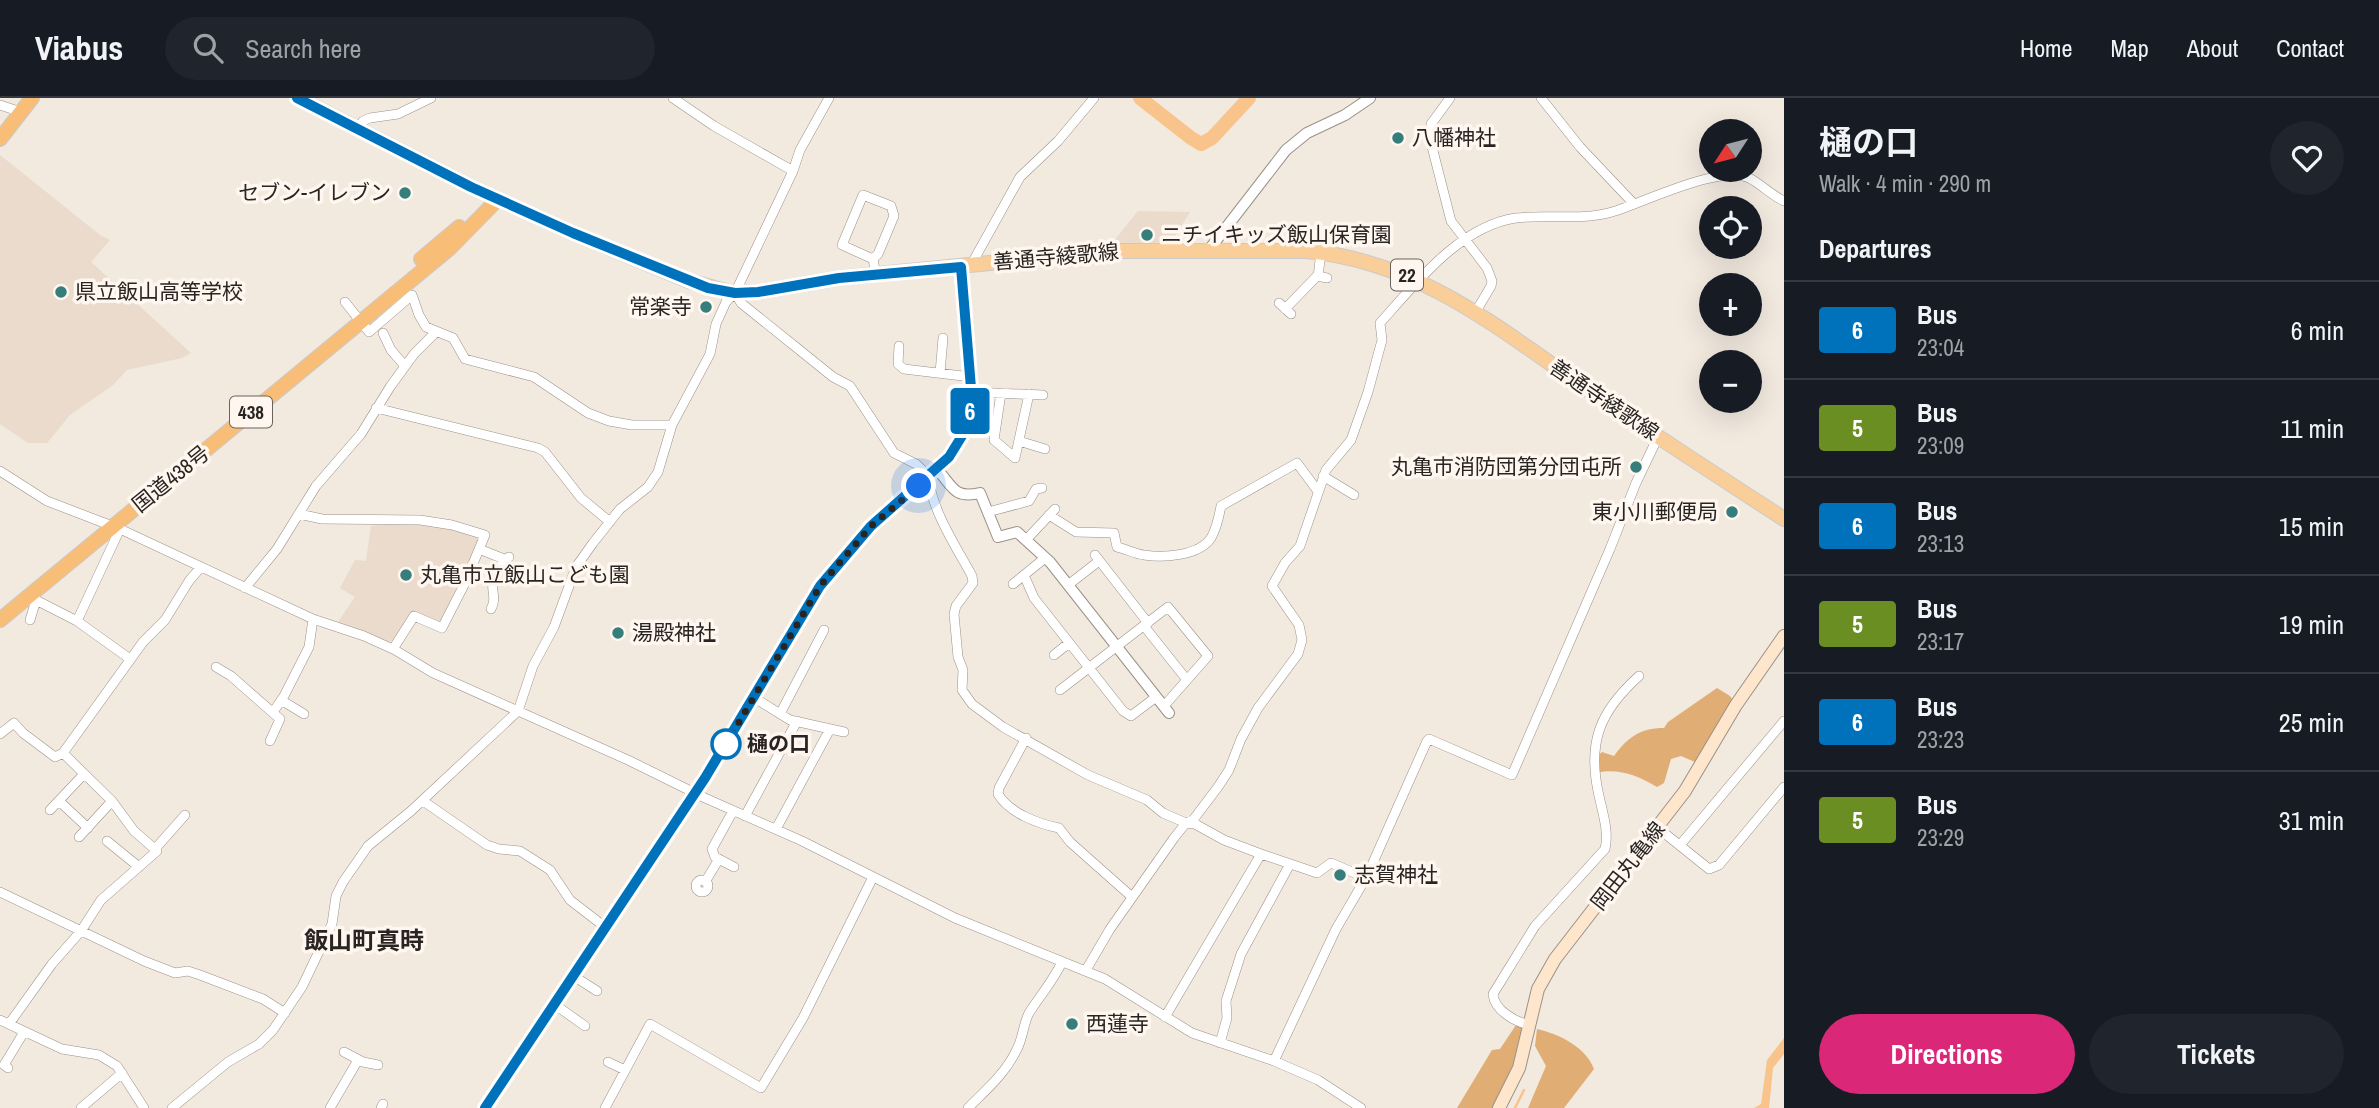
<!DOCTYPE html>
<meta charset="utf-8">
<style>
:root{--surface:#171b24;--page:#20242c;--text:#f1f3f6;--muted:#9ea1a6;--line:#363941;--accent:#db2777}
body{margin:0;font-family:"Archivo Narrow","Noto Sans JP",sans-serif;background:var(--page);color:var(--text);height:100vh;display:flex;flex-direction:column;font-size:26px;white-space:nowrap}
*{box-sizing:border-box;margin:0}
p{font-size:23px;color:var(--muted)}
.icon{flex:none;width:38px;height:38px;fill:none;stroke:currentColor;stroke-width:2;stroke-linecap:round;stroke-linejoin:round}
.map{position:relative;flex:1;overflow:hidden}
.sheet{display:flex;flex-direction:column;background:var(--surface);width:595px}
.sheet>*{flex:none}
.badge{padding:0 14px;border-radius:5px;font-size:24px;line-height:46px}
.needle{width:46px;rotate:234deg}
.tools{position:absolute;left:1699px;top:21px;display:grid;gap:14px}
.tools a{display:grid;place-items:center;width:63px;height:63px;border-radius:50%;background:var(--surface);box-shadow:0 7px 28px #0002;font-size:35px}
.you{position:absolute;width:35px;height:35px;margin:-18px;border:5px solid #fff;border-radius:50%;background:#1a73e8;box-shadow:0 0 0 10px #1a73e833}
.map>.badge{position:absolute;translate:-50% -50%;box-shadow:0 0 0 4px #fff}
h2{padding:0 35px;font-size:26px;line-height:63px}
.round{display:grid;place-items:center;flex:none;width:74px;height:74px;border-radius:37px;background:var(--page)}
.overview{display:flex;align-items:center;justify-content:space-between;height:119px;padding:0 35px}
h1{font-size:33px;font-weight:700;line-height:52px}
.primary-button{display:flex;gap:14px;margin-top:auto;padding:14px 35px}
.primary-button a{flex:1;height:80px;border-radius:42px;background:var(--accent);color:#fff;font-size:28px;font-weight:700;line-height:80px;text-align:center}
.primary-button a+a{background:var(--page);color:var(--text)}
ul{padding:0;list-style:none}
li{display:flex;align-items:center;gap:21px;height:98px;padding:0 35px;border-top:2px solid var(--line)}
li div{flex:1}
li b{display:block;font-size:26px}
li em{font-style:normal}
li .badge{min-width:77px;font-weight:700;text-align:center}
header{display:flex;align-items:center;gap:42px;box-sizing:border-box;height:98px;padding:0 35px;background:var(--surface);border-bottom:2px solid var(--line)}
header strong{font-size:33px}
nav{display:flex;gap:38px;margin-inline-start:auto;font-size:24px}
.search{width:490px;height:63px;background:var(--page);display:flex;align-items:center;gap:18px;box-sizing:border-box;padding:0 24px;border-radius:38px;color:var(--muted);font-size:26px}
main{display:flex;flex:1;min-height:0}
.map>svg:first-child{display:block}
.built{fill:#eadbcc}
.forest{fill:#e0ad75}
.water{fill:#f8c48c}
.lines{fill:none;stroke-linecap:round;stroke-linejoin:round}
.stream{stroke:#f8c48c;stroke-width:2.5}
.river{stroke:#f8c48c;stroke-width:14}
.minor-casing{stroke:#9a9188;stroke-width:10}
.tertiary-casing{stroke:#9a9188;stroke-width:12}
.secondary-casing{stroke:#9a9188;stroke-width:14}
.primary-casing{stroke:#cbcaca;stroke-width:16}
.trunk-casing{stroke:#cbcaca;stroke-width:16}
.minor{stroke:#fff;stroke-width:9}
.tertiary{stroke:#fff;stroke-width:10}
.secondary{stroke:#fde6cc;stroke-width:12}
.primary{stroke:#face99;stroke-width:14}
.trunk{stroke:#f8be77;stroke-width:14}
.line-casing{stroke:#fff;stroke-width:16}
.line{stroke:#0072bc;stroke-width:10}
.walk{stroke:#282421;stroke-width:7;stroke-dasharray:0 12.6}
.poi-dot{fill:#357e7c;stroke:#fef6ef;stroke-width:2.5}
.stop-dot{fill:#fff;stroke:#0072bc;stroke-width:3.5}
.labels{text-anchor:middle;stroke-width:7;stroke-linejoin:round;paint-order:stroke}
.shield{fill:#fef6ef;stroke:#68635f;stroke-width:2}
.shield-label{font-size:19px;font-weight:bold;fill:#282421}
.poi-label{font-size:21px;fill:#282421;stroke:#fef6ef;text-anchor:start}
.street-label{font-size:21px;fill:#282421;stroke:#fef6ef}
.stop-label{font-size:21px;font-weight:bold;fill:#282421;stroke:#fef6ef;text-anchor:start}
.quarter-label{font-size:24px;font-weight:bold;fill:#282421;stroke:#fef6ef}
</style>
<header>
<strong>Viabus</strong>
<div class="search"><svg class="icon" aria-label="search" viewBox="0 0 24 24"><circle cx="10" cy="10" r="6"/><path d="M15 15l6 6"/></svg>Search here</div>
<nav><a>Home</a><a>Map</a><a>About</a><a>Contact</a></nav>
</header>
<main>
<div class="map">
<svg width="1784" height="1010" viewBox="0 0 1784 1010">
<rect width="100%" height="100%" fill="#f2e9df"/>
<!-- built -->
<path class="built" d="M0 57 100 137 110 142 91 164 191 255 182 260 127 272 113 287 70 317 47 345H28L0 326Z
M1138 113 1190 114 1170 147 1109 149Z
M401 425 434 427 476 438 479 443 441 523 436 525 414 513 395 541 389 544 338 524 355 499 340 490 355 462 366 463 371 428Z"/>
<!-- forest -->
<path class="forest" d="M1717 590 1730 598 1734 604 1695 664 1681 658 1671 661 1664 685 1657 689C1636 677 1619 670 1595 675L1594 661 1602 654 1614 658C1627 640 1640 630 1664 630L1668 624Z
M1516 927 1522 929 1518 963 1494 1010H1457L1492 952 1500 951Z
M1537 931C1559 936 1586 949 1594 971L1564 1010H1528L1546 968 1535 948Z"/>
<!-- water -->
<path class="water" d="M1784 940V956L1773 970 1769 1010H1754L1761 1006 1767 962Z"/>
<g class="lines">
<!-- stream -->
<path class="stream" d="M1515 1010 1524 992"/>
<!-- river -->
<path class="river" d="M1140 0 1191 40 1201 46 1212 40 1249 0"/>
<defs>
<path id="minor" d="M673 0 714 28 793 73
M829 0 800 52 793 73 735 195 726 204 716 226 710 256 672 327 658 374 648 389 620 411 593 445 576 469 554 529 533 568 518 613 628 662 705 700 802 743 955 820 1105 881 1192 935 1274 963 1318 982 1361 1010
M1450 0 1431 26 1430 41 1451 123 1487 170 1492 183 1491 188 1475 215
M1541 0 1580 49 1634 106
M0 7 21 14
M357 32 363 23 370 20 398 16 431 0
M873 161 842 147 863 97 891 108 894 118 878 156 873 161 876 177
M971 167 1020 79 1058 43 1094 0
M1318 179 1321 154
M735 195 741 205 797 250 833 279 850 288 894 355 916 366 929 378C929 408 958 452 972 478L973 485 956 508 954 516 958 559 963 572 962 592 972 606 1003 629 1088 677 1147 702 1163 715 1186 725 1195 726 1224 742 1261 756 1317 775 1331 765 1366 780
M345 204 369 234 412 197 419 217 426 229 453 240 465 261 534 279 588 315 609 323 632 327H672
M1279 205 1291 216
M1285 211 1317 178 1327 180
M383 235 391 252 405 268
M899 248 898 266 904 271 971 279
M940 275 943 240
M971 294 1043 297
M1001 295 994 342 1015 360 1029 296
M376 310 538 350 545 354 581 400 610 424
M1019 343 1045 351
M0 373 47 403 120 431 313 521 364 538 395 552 433 575 518 613 411 713 368 748 343 784 336 798 332 826 302 889 273 932 259 946 228 964 172 1010
M1323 378 1354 397
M988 414 1029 403 1036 391 1042 390
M299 416 322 421 420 422 452 427 485 437 464 487 442 530 414 518 393 551
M1049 417 1076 434 1114 435 1117 449C1126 451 1135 456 1144 457 1163 460 1199 458 1211 440 1217 430 1219 418 1221 408L1297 365 1317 392
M120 431 77 523 130 561
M1026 442 1055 411
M479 451 504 461
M1095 457 1148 525
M1024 477 1034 500 1123 613 1131 618 1156 599
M1013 486 1045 460
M1068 487 1099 463
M245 490 277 451 316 388 361 336 390 289 414 256 435 235
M28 498 77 523
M491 511C497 500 491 494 493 483 494 475 503 463 509 459
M30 522 36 502
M1144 528 1187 582
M1054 557 1069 545
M216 569 231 578 280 621 270 643
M1060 592 1168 509 1208 558 1164 608
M753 599 790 622 844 634
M281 602 304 616
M273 614 284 598 309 549 313 521
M780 616 824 532
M0 636 14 625 23 635 55 659 63 655 143 544 165 522 189 483 200 470
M1026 640 999 690 998 696C1009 715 1039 726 1059 730L1070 744 1132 799
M59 703 88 730
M423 703 487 747 499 751 520 753 550 772 570 802 605 829
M50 712 84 676
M733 713 712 751 715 759 734 769
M745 718 797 623
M1658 730 1709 771 1719 767 1784 689
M776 731 830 631
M79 739 112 703
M107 743 139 769
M1680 747 1784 623
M155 751 185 717
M696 788a6 6 0 1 1 12 0a6 6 0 1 1-12 0Z
M705 784 719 761
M0 794 144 863 175 875 188 873 200 877 263 901 285 915
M1086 872 1110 831 1174 740 1186 725 1193 722 1218 689 1229 672 1241 641 1258 610 1298 556 1302 542 1299 527 1272 488 1285 465 1300 448 1326 372 1351 342 1368 294 1382 242 1380 225C1416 185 1460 128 1516 120 1547 116 1581 123 1612 114 1643 105 1720 66 1749 80 1761 86 1771 97 1784 103
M572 877 597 893
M550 911H561L585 928
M1165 919 1261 756
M0 922 62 951 99 957 117 968 144 1010
M9 926 52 866 81 833 101 802 157 753 134 733 112 703 63 655
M1530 927C1515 924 1494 912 1493 896L1535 828 1605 751C1609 734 1603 716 1599 698 1587 645 1599 614 1639 578
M1220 945 1227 920 1226 903 1241 856 1290 766
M344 954 363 964 378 967
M1274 963 1336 831 1367 778 1427 643 1429 641 1512 677 1610 451 1636 385 1658 339
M608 964 625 972
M8 970 4 967 24 934
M81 1010 122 975
M330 1010 358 962
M381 1010 383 1006
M605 1010 650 926 761 990 803 920 873 779
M968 1010C986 992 1006 975 1017 951 1023 940 1023 927 1029 915 1040 898 1053 883 1062 864"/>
<path id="tertiary" d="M1208 153 1286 52 1307 35 1345 17 1370 0
M937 371C953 389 954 401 980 395L998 439 1017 434 1050 464 1169 615
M485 1010 705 680 820 488 871 428 949 359 965 333 972 301 961 169"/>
<path id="secondary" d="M1499 1010 1519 970 1538 891 1555 861 1685 693 1736 607 1784 538"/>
<path id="primary" d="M298 0 471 89 573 135 689 183 729 194H758L839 180 1109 153H1306C1422 163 1504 235 1597 298 1659 340 1721 380 1784 421"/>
<path id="trunk" d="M0 41 32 0
M421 161 459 129
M0 522 450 150 498 101"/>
</defs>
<!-- minor casing -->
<use href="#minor" class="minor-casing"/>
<!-- tertiary casing -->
<use href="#tertiary" class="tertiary-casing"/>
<!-- secondary casing -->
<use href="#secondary" class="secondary-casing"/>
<!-- primary casing -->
<use href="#primary" class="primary-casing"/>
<!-- trunk casing -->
<use href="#trunk" class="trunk-casing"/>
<!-- minor -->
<use href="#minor" class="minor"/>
<!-- tertiary -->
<use href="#tertiary" class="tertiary"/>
<!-- secondary -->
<use href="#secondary" class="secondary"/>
<!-- primary -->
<use href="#primary" class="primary"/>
<!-- trunk -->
<use href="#trunk" class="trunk"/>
</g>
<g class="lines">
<defs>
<path id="line" d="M297 0 471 89 573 135 708 190 735 195 758 194 839 180 961 169 972 302 965 333 949 359 871 428 820 488 705 680 485 1010"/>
</defs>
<!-- line casing -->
<use href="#line" class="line-casing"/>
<!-- line -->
<use href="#line" class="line"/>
<!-- walk -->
<path class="walk" d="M726 646 820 488 871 428 919 388"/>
</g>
<!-- markers -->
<g class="poi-dot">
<circle cx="1398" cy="40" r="7"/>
<circle cx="405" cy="95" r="7"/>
<circle cx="1147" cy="137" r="7"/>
<circle cx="61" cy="194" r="7"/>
<circle cx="706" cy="209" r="7"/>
<circle cx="1636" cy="369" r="7"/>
<circle cx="1732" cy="414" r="7"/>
<circle cx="406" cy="477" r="7"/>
<circle cx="618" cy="535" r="7"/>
<circle cx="1340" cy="777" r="7"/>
<circle cx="1072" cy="926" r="7"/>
</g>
<circle class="stop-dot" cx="726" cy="646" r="14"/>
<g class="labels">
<!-- shield labels -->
<g class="shield">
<rect x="1391" y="161.5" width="32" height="31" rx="5"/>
<rect x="230" y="298.5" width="42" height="31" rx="5"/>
</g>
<g class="shield-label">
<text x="1407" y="184">22</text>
<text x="251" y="321">438</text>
</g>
<!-- poi labels -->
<g class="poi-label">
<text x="1412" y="47">八幡神社</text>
<text x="391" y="102" text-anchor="end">セブン-イレブン</text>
<text x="1161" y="144">ニチイキッズ飯山保育園</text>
<text x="75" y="201">県立飯山高等学校</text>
<text x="692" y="216" text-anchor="end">常楽寺</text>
<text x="1622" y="376" text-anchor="end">丸亀市消防団第分団屯所</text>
<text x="1718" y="421" text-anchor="end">東小川郵便局</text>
<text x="420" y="484">丸亀市立飯山こども園</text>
<text x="632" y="542">湯殿神社</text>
<text x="1354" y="784">志賀神社</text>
<text x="1086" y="933">西蓮寺</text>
</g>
<!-- street labels -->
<g class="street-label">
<text transform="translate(1056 159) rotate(-5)" y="7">善通寺綾歌線</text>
<text transform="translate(1604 302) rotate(34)" y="7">善通寺綾歌線</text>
<text transform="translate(171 381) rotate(-39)" y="7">国道438号</text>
<text transform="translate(1628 768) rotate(-52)" y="7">岡田丸亀線</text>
</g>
<!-- stop labels -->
<g class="stop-label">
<text x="747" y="653">樋の口</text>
</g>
<!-- quarter labels -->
<g class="quarter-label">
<text x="364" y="851">飯山町真時</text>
</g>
</g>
</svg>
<div class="tools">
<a><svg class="needle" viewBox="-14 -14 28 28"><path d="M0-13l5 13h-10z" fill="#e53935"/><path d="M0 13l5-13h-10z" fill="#9ea1a6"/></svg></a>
<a><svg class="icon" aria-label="locate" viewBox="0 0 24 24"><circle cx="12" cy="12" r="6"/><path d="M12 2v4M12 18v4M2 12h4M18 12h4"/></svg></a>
<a>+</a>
<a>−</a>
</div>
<div class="you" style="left:919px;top:388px"></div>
<b class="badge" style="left:970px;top:313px;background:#0072bc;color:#fff">6</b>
</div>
<section class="sheet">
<div class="overview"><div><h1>樋の口</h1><p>Walk · 4 min · 290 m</p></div><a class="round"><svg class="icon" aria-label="heart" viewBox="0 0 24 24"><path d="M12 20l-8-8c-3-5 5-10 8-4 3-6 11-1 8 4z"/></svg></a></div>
<h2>Departures</h2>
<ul>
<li><span class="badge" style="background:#0072bc;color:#fff">6</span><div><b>Bus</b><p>23:04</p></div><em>6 min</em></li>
<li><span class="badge" style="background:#6b8e23;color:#fff">5</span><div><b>Bus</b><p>23:09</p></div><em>11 min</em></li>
<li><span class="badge" style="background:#0072bc;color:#fff">6</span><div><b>Bus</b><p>23:13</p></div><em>15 min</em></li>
<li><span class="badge" style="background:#6b8e23;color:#fff">5</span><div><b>Bus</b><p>23:17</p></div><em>19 min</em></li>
<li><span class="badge" style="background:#0072bc;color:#fff">6</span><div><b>Bus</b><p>23:23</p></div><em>25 min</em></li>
<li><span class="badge" style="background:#6b8e23;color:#fff">5</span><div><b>Bus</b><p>23:29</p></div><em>31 min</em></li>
</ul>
<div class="primary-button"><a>Directions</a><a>Tickets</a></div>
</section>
</main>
